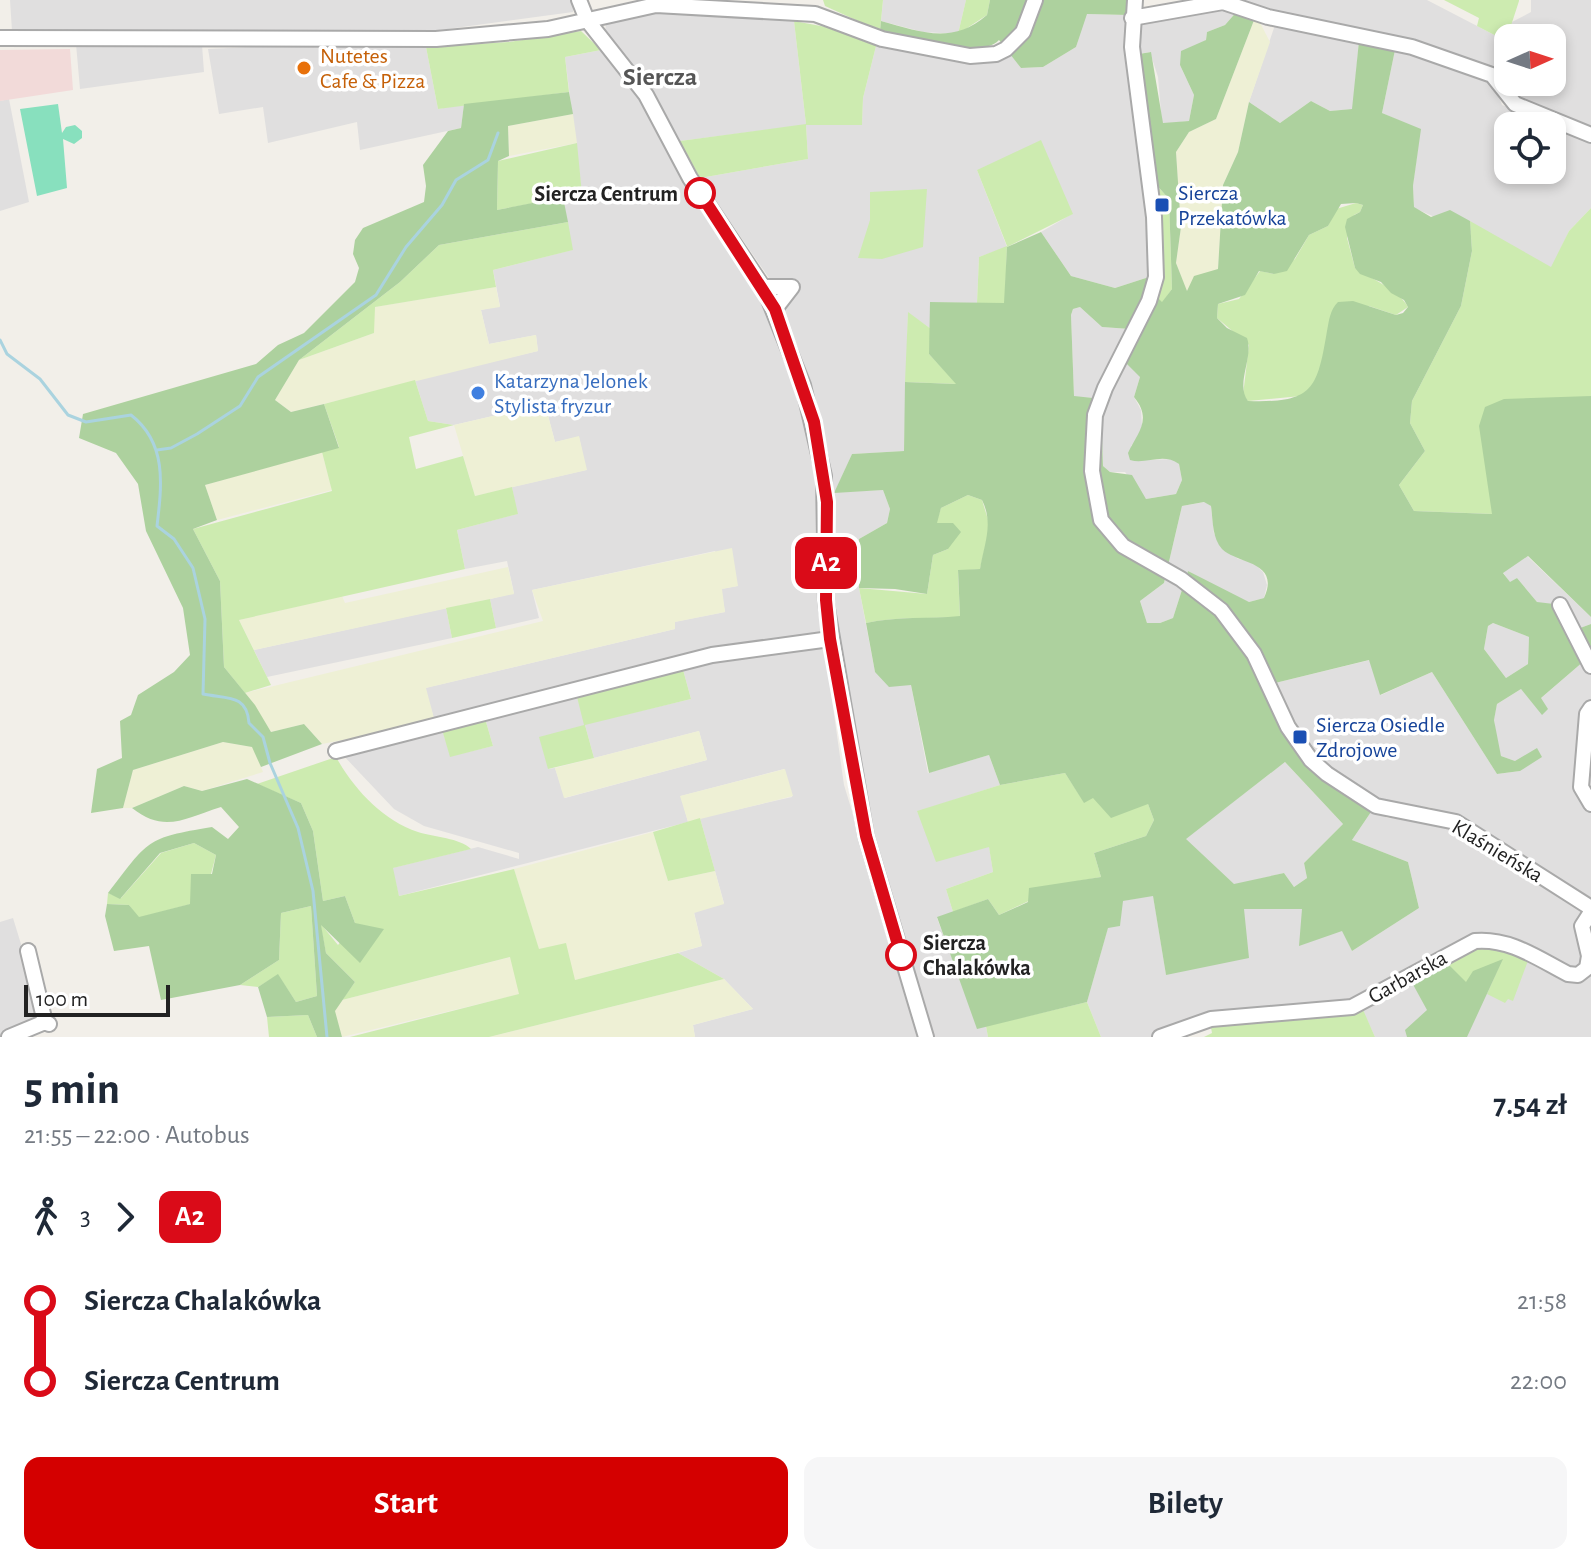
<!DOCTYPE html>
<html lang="pl">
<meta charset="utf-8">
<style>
:root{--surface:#fff;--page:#f6f6f7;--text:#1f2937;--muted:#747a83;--accent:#d40000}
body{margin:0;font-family:"Alegreya Sans",sans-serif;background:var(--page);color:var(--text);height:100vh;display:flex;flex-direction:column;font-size:30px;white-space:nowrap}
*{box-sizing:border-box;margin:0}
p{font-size:26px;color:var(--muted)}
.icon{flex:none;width:44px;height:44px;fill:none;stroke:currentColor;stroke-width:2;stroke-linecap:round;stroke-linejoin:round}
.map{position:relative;height:1037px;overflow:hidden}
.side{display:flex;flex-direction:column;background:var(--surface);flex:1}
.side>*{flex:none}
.badge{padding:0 16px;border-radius:12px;font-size:28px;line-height:52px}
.needle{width:52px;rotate:87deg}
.tools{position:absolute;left:1494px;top:24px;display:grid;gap:16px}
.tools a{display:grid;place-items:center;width:72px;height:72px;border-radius:16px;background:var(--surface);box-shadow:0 4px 12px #0003;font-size:40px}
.scale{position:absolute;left:24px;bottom:20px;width:146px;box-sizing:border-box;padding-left:8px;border:4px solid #222;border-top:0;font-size:22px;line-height:28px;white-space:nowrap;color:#222;-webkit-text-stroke:6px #fff;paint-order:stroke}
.map>.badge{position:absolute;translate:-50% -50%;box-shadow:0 0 0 4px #fff}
.legs{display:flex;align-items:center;gap:12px;height:88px;padding:0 24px;font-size:26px}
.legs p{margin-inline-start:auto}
.head{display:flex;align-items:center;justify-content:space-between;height:136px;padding:0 24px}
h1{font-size:44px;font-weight:600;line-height:60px}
.button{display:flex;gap:16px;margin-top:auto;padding:16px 24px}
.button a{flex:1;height:92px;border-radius:16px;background:var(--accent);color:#fff;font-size:32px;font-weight:600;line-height:92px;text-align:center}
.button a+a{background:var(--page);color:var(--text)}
ul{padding:0 24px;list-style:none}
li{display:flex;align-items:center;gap:28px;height:80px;font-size:30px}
li i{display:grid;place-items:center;width:12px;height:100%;margin:0 10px;background:currentColor}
li i::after{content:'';width:20px;height:20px;margin:-10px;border:6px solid;border-radius:50%;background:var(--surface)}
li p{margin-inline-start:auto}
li:first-child i{background:linear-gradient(#0000 50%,currentColor 0)}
li:last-child i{background:linear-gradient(currentColor 50%,#0000 0)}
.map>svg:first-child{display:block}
.residential{fill:#e0dfdf;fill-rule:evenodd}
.commercial{fill:#f2dad9}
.farmland{fill:#eef0d5}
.grass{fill:#cdebb0}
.forest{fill:#add19e;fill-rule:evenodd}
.pitch{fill:#88e0be}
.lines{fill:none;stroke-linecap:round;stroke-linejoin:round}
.stream{stroke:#aad3df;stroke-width:3}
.minor-casing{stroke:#a9a9a9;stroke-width:18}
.minor{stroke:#fff;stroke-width:14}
.line-1-casing{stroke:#fff;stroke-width:18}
.line-1{stroke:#da0b18;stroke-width:12}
.food-dot{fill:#e8710a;stroke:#fff;stroke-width:3}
.stop-1-dot{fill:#fff;stroke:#da0b18;stroke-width:4}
.transit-dot{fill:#1a4fb4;stroke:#fff;stroke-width:3}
.shop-dot{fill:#3f7fe0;stroke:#fff;stroke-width:3}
.labels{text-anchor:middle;stroke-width:7;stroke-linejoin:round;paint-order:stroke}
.food-label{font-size:22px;fill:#c56008;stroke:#fff;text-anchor:start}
.transit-label{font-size:22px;fill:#164399;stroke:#fff;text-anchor:start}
.stop-label{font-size:22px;font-weight:bold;fill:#222;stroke:#fff;text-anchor:end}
.shop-label{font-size:22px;fill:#366cbe;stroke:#fff;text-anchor:start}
.street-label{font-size:22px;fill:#222;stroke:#fff}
.quarter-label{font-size:26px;font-weight:bold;fill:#555;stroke:#fff}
</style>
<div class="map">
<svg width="1591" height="1037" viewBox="0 0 1591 1037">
<rect width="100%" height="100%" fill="#f2efe9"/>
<!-- residential -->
<path class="residential" d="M10 0H573V12L440 30 12 31Z
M883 0H966L958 34 923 32 881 21Z
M1234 0H1427L1506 41 1512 22 1531 12V0H1591V129L1510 95 1497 74ZM1508 38H1552V82H1508Z
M1220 7 1239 9 1225 25 1207 32 1206 40 1180 65 1194 95 1189 121 1162 124 1158 77 1150 52 1139 54 1138 22Z
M649 10 794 21 806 124H862L863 98 876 46 964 61H994L1011 55 1021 68 1043 67 1076 47 1086 14 1128 15 1125 50 1144 198 1149 277 1115 288 1071 276 1041 232 1072 214 977 170 1007 247 979 257 977 303 930 302 931 329 908 313 904 451 852 454 835 492 883 490 890 509 887 523 859 539V588L875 672 911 685 928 773 989 755 1000 785 917 812 989 846 993 872 946 889 953 912 937 918 978 1028 986 1026 988 1037H933L879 864 836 634 832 590 834 493 822 420 785 311 769 278 700 178 808 159 806 125 680 141 640 73 605 32 606 24 629 13Z
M1276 22 1359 41 1353 109 1330 111 1311 101 1280 123 1249 102Z
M76 44 202 45 204 72 80 89Z
M271 46 426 47 438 109 464 104 461 128 360 150 357 122 268 143 263 107 219 114 208 49Z
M601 50 632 83 690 191 767 306 788 358 809 426 816 462 822 636 435 722 425 688 675 629 674 622 725 612 721 589 737 586 715 551 532 590 539 618 496 628 490 599 514 593 507 561 465 569 457 530 517 514 512 487 586 470 579 437 555 442 545 404 454 425 428 421 415 380 538 351 536 335 489 344 481 310 500 306 493 270 572 250 563 197 582 194 565 57Z
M1395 50 1493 82 1502 105 1591 141V208L1569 231 1552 268 1414 208 1413 186 1420 130 1382 113ZM1508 126H1552V170H1508Z
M9 99 29 202 0 211V101Z
M1080 307 1102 327 1130 329 1141 336 1140 377 1134 397 1141 410 1142 426 1140 438 1131 446 1144 460 1173 459 1179 464 1182 480 1176 494 1146 499 1125 472H1110L1103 466 1101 407 1093 398 1074 397 1071 315 1073 309Z
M1205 502 1211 506 1214 534 1238 559 1252 561 1263 572 1267 585 1264 598 1249 602 1235 597 1188 571 1173 618 1160 623H1147L1140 601 1164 583 1182 506Z
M1527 556 1591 617V624L1572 631 1537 602 1517 578 1510 583 1503 572Z
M446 608 452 638 267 677 254 650Z
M1493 623 1529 637 1528 664 1506 678 1484 649 1488 626Z
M824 643 844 785 921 1037H695L693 1025 753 1009 724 979 678 953 702 946 694 912 724 903 700 818 792 797 784 769 681 796 688 822 399 896 392 868 478 847 519 859V853L424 826 394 809 341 753 441 726 451 756 493 746 484 715 576 693 585 724 691 699 682 666ZM585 725 594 758 699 731 707 760 565 798 555 768 548 769Z
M1591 655V901L1473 824 1429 807 1396 806 1371 797 1317 758 1271 684 1370 660 1381 695 1432 672 1497 774 1520 771 1515 761 1501 756 1497 743 1494 719 1497 704 1521 689 1542 714 1540 699Z
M1285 762 1343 824 1304 863 1307 878 1294 887 1284 873 1234 885 1185 839Z
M1373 809 1387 818 1424 820 1460 830 1591 915V1037H1375L1359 1002 1199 1016 1152 1037H1101L1087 1002 1108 927 1120 926 1122 901 1153 895 1166 975 1244 909H1303L1343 931 1352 951 1419 908 1408 862 1352 840Z
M13 918 44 1019 12 1037H0V922Z"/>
<!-- commercial -->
<path class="commercial" d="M70 49 73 90 0 101V50Z"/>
<!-- farmland -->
<path class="farmland" d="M1256 15 1270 42 1249 102 1238 152 1223 185 1218 269 1187 292 1176 263 1181 227 1176 152 1189 132 1216 119Z
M573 114 577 143 509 156 508 126Z
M496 287 500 307 481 310 489 344 536 335 538 351 291 412 275 400 299 360 374 333V307Z
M545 404 555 442 579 436 587 470 475 496 454 425Z
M322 452 332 490 217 520 205 485Z
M732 548 738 586 722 589 725 612 675 622V629L426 688 435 722 322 744 304 724 271 732 245 693 543 621 532 590Z
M508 567 514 594 254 650 239 620 342 596 345 603Z
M699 731 707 760 564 798 555 768Z
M223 742 253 747 263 772 202 791 184 786 132 808H123L133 770Z
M785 769 793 796 688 822 680 796Z
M653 832 668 881 715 871 724 904 694 913 702 946 575 980 539 950 514 869Z
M511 957 520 994 342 1037 334 1011 342 1000Z
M724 979 753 1009 693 1025 695 1037H489Z"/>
<!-- grass -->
<path class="grass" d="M823 0H883L880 31 825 6Z
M966 0H990L987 15 958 34Z
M1444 0H1519V1L1506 41 1477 26 1479 18Z
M794 21 842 30 876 46 863 98 862 125H806L808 159 700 178 680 141 806 124Z
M581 31 601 50 565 57 569 92 438 109 426 47 509 42Z
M1041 140 1073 214 1007 247 1005 303H977L979 257 1007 246 977 170Z
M577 143 582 194 497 210 498 161Z
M1154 182 1169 199 1172 289 1162 303 1156 297Z
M927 189 923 247 882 259 858 258 870 220V192Z
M1356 203 1363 205 1360 212 1354 215 1347 238 1355 268C1370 278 1400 291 1408 307L1396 315 1369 306 1313 385 1301 396 1248 401 1243 395 1249 345 1217 318 1218 304 1239 299 1260 271 1274 274 1295 259 1309 235 1328 226 1336 209Z
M1591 208V396L1480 426 1493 514 1414 511 1399 485 1425 451 1410 423 1412 401 1461 306 1472 251 1470 221 1551 267 1569 231Z
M568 222 573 250 493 270 496 287 375 307 374 333 299 360 400 282 439 245Z
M908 312 931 329 929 354 957 384 905 382Z
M415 380 428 421 454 425 409 437 416 469 463 456 475 496 512 487 518 514 457 530 465 569 239 620 271 685 245 693 224 667 220 581 193 529 332 491 322 452 339 447 324 404Z
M968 495 982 500 990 526 980 569 958 571 960 617C928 619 899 616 866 623L859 588 927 594 933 555 948 549 936 523 941 508Z
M490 599 496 628 452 638 446 608Z
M682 666 691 699 585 725 594 758 548 769 539 737 584 725 576 693Z
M484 715 493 746 450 757 441 726Z
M336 757C354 789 382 820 418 832 434 837 460 838 471 849L393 868 399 896 514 869 539 949 566 943 575 980 678 953 724 979 489 1037H350L519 994 510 957 342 1000 355 982 326 953 320 923 338 945 355 923 345 896 323 901 313 831 301 803 257 784Z
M1065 773 1084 802 1093 797 1148 804 1154 820 1146 836 1094 853 1101 877 1067 883 999 915 988 899 953 912 946 889 993 872 989 847 936 862 917 811 1000 785Z
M700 818 715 871 668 881 653 832Z
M194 843 216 855 211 874 191 904 138 918 129 905 107 904 108 893 121 898 161 853Z
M311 906 317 996 296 1002 278 975 258 987 240 985 279 960 281 913Z
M1487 942 1529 958 1513 1001 1508 999 1505 1003 1487 994 1502 960 1466 983 1443 959Z
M1087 1002 1101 1037H988L986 1026Z
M1361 1005 1375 1037H1204L1212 1033 1210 1022Z
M308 1015 317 1037H269L267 1017Z"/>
<!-- forest -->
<path class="forest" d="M990 0H1130L1128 15 1087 14 1076 47 1043 67 1021 68 999 40C979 61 907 37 880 31L881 21C921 32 952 45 987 15Z
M1239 9 1256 15 1216 119 1189 132 1176 152 1181 227 1176 263 1187 291 1194 276 1218 269 1223 185 1238 152 1249 102 1280 123 1311 101 1330 111 1352 109 1359 41 1395 50 1382 113 1421 129 1413 186 1414 207 1431 217 1450 210 1470 221 1472 251 1461 306 1412 401 1410 423 1425 451 1399 485 1414 511 1492 514 1479 426 1485 407 1504 399 1591 396V617L1528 556 1503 573 1510 582 1517 578 1537 602 1554 604 1572 631 1591 624V655L1541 698 1548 709 1542 715 1521 689 1497 704 1494 720 1501 756 1515 761 1537 748 1542 757 1520 771 1497 774 1432 672 1380 695 1369 660 1271 684 1298 754 1373 809 1352 840 1408 862 1419 908 1352 951 1342 931 1299 946 1302 909H1244L1249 958 1166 975 1153 896 1123 901 1120 926 1108 928 1087 1002 977 1029 937 917 988 899 999 915 1028 902 1029 888 1101 877 1094 853 1146 836 1154 820 1148 804 1111 818 1093 798 1084 803 1065 773 1000 785 989 755 929 773 911 685 889 687 875 672 866 623C898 616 928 619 960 616L958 570 980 569C984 544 994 524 982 500L968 495 941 508 937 523H953L961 532 948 549 933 555 927 594 895 589 859 588V539L887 523 890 509 883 490 834 493 852 454 904 451 905 382 956 384 929 354 930 302 1004 303 1007 247 1041 232 1071 276 1115 288 1149 277 1161 280 1156 296 1162 302 1172 289 1169 199 1154 182 1156 167 1139 54 1151 52 1163 123 1189 121 1194 95 1180 65 1181 51 1206 40 1207 32 1225 25ZM1356 203 1363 205 1360 212 1347 219 1345 227 1355 268 1360 274 1381 282 1391 293 1404 300 1408 307 1403 313 1396 315 1353 301 1338 302C1330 310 1329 320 1327 331 1317 390 1313 403 1248 401 1235 384 1254 358 1247 338L1227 328 1217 318 1218 304 1245 295 1259 271 1274 274 1287 271 1309 235 1328 226 1341 204ZM1080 307 1102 327 1130 329 1141 336 1126 363 1140 377 1134 397C1153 420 1137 433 1128 453L1130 460C1146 465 1163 452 1179 464L1182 480 1176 494 1146 499 1132 475 1110 472 1103 466 1101 407 1093 398 1074 396 1071 315 1073 309ZM1204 502 1211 506C1213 520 1212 538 1222 549 1237 564 1281 561 1264 598L1249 602 1188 571 1173 618 1160 623H1147L1140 601 1164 583 1182 506ZM1493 623 1529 637 1528 664 1506 678 1484 649 1488 626ZM1285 762 1343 824 1304 863 1307 878 1294 887 1284 873 1234 884 1186 839Z
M569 92 573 114 508 126 509 156 498 161 497 210 563 197 568 222 439 245 400 282 299 360 275 400 291 412 324 404 339 448 205 485 217 520 193 529 220 581 224 667 255 705 271 732 304 724 322 744 261 767 252 747 223 742 133 770 123 808 91 813 97 769 122 758 120 721 131 715 138 695 174 672 190 655 183 608 146 531 138 484 116 453 79 438 83 414 256 364 278 345 304 333 355 282 359 268 353 254 355 240 363 228 424 202 426 186 423 165 448 131 461 128 464 104Z
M247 779 301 803 313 831 323 901 345 896 355 923 384 929 360 963 321 925 326 953 355 982 335 1011 342 1037H317L308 1015 267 1017 258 987 278 974 296 1002 317 996 311 906 281 913 279 960 240 985 161 1000 149 946 114 951 105 916 107 904 129 905 139 917 190 904 191 874H212L216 855 194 843 160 853 120 899 108 893C149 840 145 838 212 827L228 839 239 827 221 807C185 818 165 834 132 808L184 786 202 791Z
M1443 959 1466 982 1473 971 1503 959 1467 1037H1407L1405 1030 1427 1010 1410 979Z"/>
<!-- pitch -->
<path class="pitch" d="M58 104 62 133 66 127 75 125 82 131V138L74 144 63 139 67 188 37 196 20 109Z"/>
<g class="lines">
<!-- stream -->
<path class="stream" d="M0 340 7 354 40 379 68 415 86 422 131 415C167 443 162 484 157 526L174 539 193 568 205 619 203 694C227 699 247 694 249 723L263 737 270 763 298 828 313 891 327 1037
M157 450 171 448 197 434 240 406 258 377 376 295 406 247 442 205 456 180 488 160 498 133"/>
<defs>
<path id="minor" d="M579 0 587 20 646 95 690 178 765 290 803 385 824 476 826 603 866 836 926 1037
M1135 0 1132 47 1154 217 1156 277 1149 301 1105 388 1095 415 1092 471 1101 520 1123 546 1181 579 1221 610 1254 654 1288 727 1311 760 1327 774 1376 806 1456 822 1591 908
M1132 18 1223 2 1268 17 1412 47 1492 75 1515 104 1591 135
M0 38 436 39 548 29 656 5 815 14 882 39 970 56 996 54 1006 49 1023 32 1035 0
M763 287H792L775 309
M1560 605 1591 666
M1591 708 1587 714 1581 787 1591 804
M336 751 712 655 830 639
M28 951 45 1022
M9 1037 45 1022 49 1024
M1160 1037 1211 1019 1352 1007 1475 941C1510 938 1537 958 1568 974L1578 975 1587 968 1589 956 1582 926 1591 912"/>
</defs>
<!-- minor casing -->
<use href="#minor" class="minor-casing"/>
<!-- minor -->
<use href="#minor" class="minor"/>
</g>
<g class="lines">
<defs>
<path id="line-1" d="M700 193 775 309 814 422 827 502 826 600 830 639 866 836 901 955"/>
</defs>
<!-- line-1 casing -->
<use href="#line-1" class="line-1-casing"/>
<!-- line-1 -->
<use href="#line-1" class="line-1"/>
</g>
<!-- markers -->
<circle class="food-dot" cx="304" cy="68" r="8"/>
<g class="stop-1-dot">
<circle cx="700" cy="193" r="14"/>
<circle cx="901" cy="955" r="14"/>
</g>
<g class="transit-dot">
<rect x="1154" y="197" width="16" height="16" rx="4"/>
<rect x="1292" y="729" width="16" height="16" rx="4"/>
</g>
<circle class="shop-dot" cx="478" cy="393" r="8"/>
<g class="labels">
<!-- food labels -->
<g class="food-label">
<text x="320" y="63">Nutetes<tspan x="320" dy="25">Cafe &amp; Pizza</tspan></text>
</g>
<!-- transit labels -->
<g class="transit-label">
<text x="1178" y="200">Siercza<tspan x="1178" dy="25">Przekatówka</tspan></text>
<text x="1316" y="732">Siercza Osiedle<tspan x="1316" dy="25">Zdrojowe</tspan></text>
</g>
<!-- stop labels -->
<g class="stop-label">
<text x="678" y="201">Siercza Centrum</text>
<text x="923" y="950" text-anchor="start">Siercza<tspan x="923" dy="25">Chalakówka</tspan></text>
</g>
<!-- shop labels -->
<g class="shop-label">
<text x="494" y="388">Katarzyna Jelonek<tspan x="494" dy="25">Stylista fryzur</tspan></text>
</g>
<!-- street labels -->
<g class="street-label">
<text transform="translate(1498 850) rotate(31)" y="8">Klaśnieńska</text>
<text transform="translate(1407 976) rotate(-29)" y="8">Garbarska</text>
</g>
<!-- quarter labels -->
<g class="quarter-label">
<text x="660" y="85">Siercza</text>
</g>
</g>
</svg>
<div class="tools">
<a><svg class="needle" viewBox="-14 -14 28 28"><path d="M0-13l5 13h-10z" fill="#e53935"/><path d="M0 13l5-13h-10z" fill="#747a83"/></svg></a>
<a><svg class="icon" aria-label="locate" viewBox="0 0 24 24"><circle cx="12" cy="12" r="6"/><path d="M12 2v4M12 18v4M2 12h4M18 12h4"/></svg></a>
</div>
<div class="scale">100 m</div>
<b class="badge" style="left:826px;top:563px;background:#da0b18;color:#fff">A2</b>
</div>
<section class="side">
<div class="head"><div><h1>5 min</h1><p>21:55 – 22:00 · Autobus</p></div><b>7.54 zł</b></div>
<div class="legs"><svg class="icon" aria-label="walk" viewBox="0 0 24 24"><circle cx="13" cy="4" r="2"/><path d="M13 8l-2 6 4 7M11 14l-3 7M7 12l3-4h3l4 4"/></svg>3<svg class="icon" aria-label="forward" viewBox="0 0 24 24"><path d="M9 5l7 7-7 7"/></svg><b class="badge" style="background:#da0b18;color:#fff">A2</b></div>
<ul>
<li><i style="color:#da0b18"></i><b>Siercza Chalakówka</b><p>21:58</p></li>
<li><i style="color:#da0b18"></i><b>Siercza Centrum</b><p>22:00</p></li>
</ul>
<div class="button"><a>Start</a><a>Bilety</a></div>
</section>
